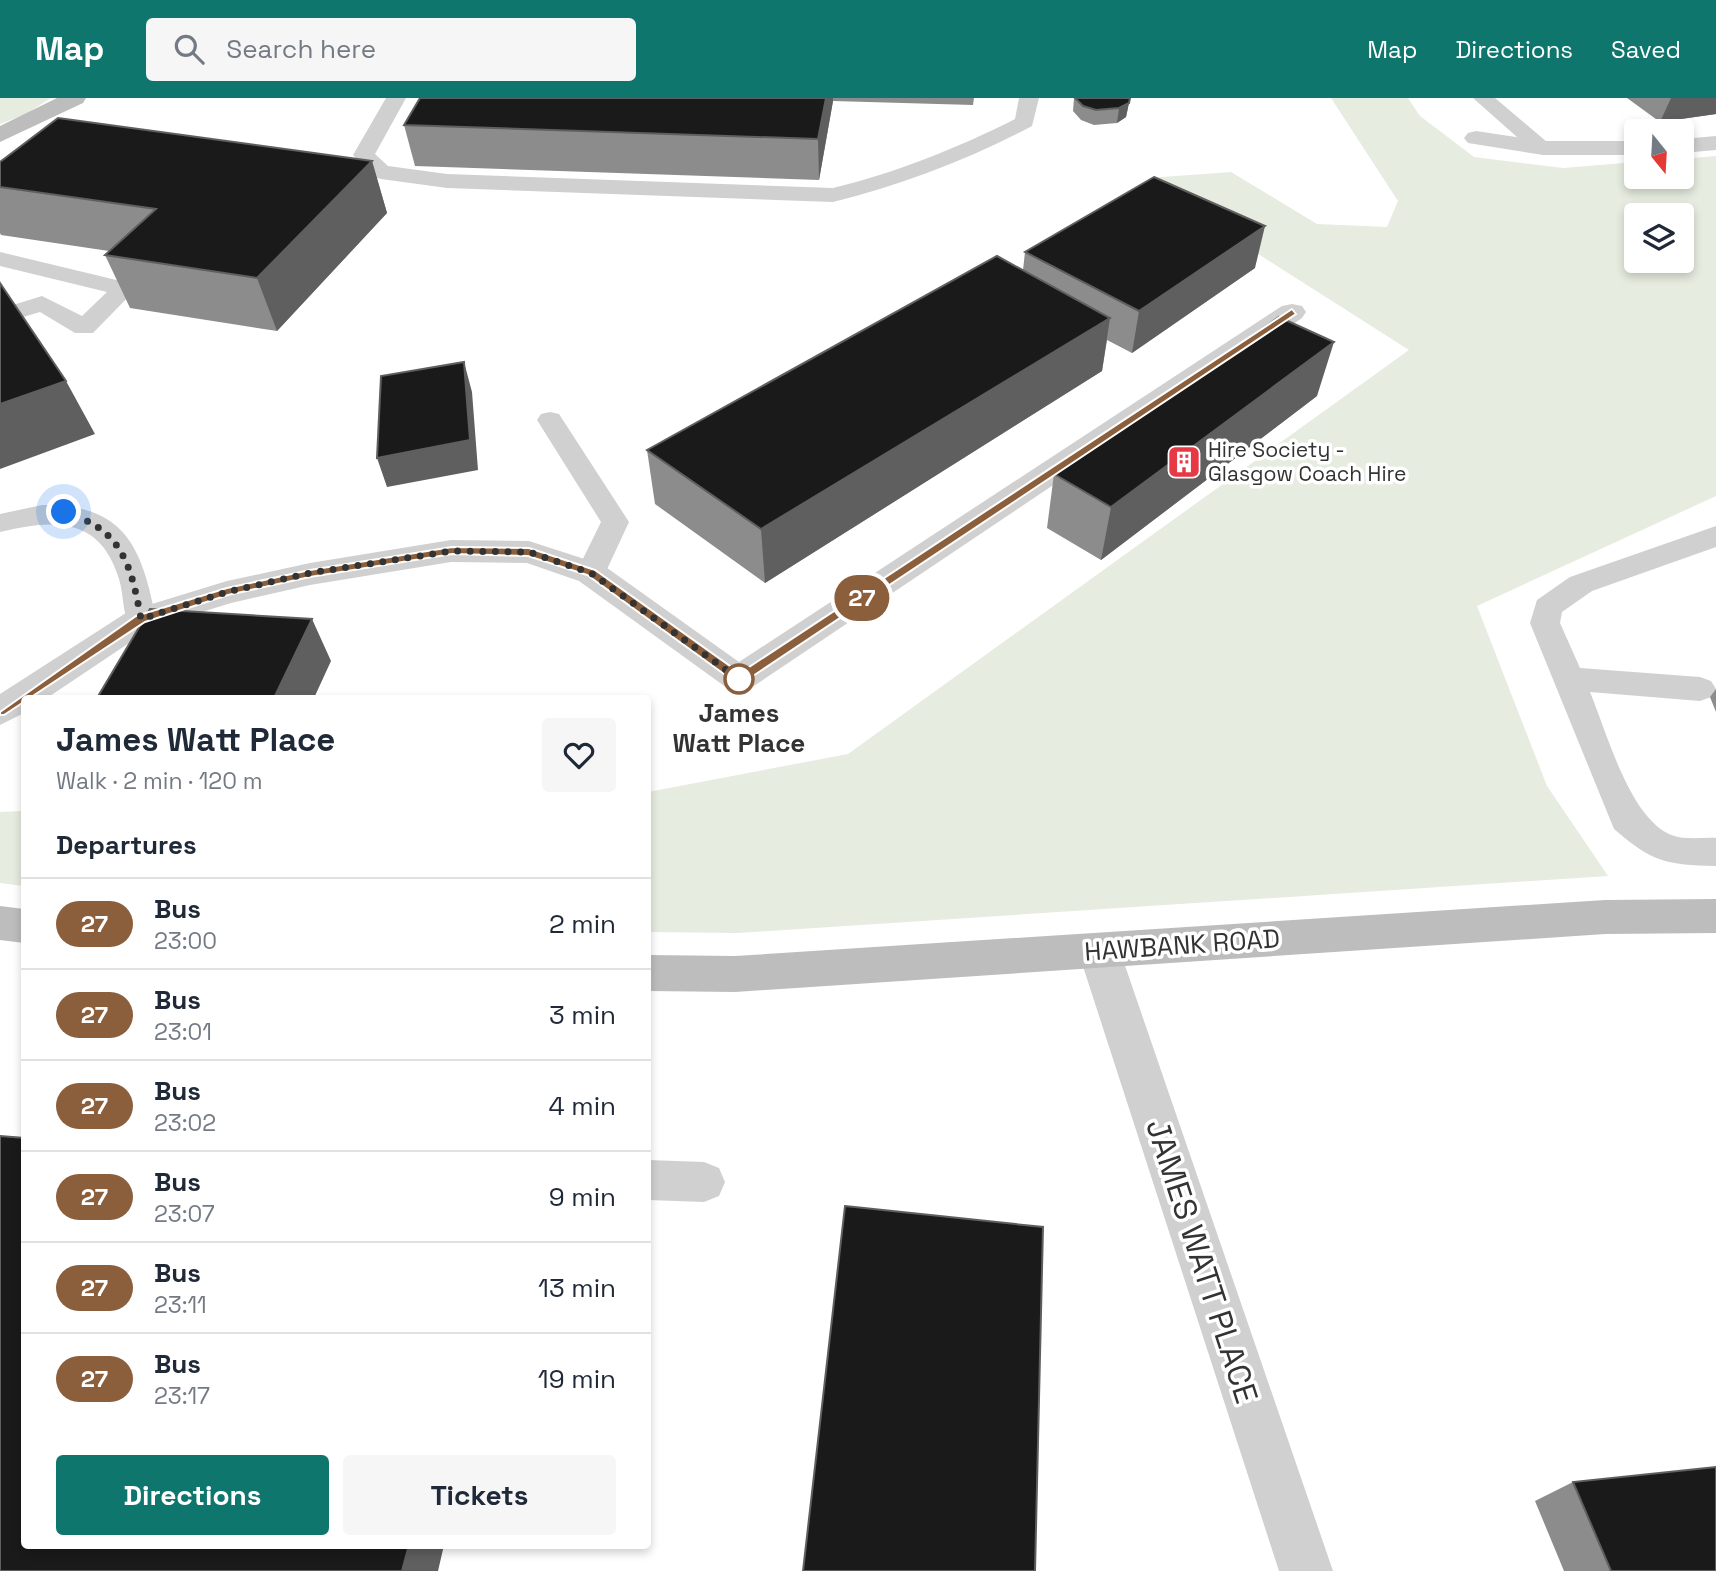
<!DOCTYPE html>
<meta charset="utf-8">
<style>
:root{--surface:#fff;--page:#f6f6f7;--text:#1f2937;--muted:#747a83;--line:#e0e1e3;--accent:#0f766e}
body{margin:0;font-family:"Space Grotesk",sans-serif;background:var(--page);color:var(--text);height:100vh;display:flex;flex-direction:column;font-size:26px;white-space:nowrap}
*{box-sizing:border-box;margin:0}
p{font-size:23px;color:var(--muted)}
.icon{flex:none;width:38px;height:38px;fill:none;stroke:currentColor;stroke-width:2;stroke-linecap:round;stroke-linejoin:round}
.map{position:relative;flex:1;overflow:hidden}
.panel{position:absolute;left:21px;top:597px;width:630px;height:854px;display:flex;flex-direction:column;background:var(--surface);border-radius:7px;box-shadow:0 4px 10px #0003}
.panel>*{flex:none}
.badge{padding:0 14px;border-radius:23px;font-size:24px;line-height:46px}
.needle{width:46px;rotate:162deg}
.buttons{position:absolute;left:1624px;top:21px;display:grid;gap:14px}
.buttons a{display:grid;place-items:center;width:70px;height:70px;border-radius:7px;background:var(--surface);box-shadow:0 4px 10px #0003;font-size:35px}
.you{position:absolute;width:35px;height:35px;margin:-18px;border:5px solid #fff;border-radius:50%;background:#1a73e8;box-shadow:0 0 0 10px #1a73e833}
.map>.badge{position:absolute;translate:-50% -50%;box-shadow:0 0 0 4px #fff}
h2{padding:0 35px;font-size:26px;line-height:63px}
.round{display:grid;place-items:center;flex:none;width:74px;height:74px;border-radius:7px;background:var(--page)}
.summary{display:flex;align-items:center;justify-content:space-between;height:119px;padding:0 35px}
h1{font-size:33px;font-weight:800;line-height:52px}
.action{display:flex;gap:14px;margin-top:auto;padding:14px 35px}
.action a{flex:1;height:80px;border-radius:7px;background:var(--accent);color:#fff;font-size:28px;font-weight:800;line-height:80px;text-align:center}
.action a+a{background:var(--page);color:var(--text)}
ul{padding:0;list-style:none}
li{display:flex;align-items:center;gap:21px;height:91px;padding:0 35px;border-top:2px solid var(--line)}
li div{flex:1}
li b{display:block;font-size:26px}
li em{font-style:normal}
li .badge{min-width:77px;font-weight:700;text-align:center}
header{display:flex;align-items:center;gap:42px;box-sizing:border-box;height:98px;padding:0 35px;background:var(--accent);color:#fff}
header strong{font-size:33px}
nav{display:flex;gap:38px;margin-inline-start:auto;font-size:24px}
.search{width:490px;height:63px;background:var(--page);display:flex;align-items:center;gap:18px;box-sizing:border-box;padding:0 24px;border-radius:7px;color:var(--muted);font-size:26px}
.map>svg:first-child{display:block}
.green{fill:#e6ecdf;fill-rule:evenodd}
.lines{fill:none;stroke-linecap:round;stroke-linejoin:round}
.lane{fill:#d0d0d0;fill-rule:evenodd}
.street{fill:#d0d0d0;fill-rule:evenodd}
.secondary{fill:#bdbdbd;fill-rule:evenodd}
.wall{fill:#8c8c8c}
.shaded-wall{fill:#5f5f5f}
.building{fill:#1a1a1a;stroke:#5f5f5f;stroke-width:2}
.line{fill:#8b5e3c;stroke:#fff;stroke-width:2}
.walk{stroke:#333;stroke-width:7;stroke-dasharray:0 12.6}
.stop-dot{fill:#fff;stroke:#8b5e3c;stroke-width:3.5}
.labels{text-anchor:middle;stroke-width:7;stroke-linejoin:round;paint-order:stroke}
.far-poi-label{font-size:21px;fill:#333;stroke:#fff;text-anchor:start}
.stop-label{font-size:26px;font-weight:bold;fill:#333;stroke:#fff}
.street-label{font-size:26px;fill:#333;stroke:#fff}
.near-street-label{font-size:32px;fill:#333;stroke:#fff}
</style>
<header>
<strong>Map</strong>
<div class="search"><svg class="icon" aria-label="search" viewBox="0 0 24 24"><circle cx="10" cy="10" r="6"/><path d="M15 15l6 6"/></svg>Search here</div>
<nav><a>Map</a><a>Directions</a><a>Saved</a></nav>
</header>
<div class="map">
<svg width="1716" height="1473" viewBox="0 0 1716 1473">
<rect width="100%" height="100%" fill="#fff"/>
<!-- green -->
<path class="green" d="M0 0H51L26 16 0 26Z
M1331 0H1408L1420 18 1474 59 1563 70 1636 64V79H1682V61L1716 58V398L1477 508 1547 688 1608 778 738 835 648 834V694L848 656 1409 252 1252 152 1145 106 1149 80 1231 74 1317 126 1387 129 1398 103ZM1636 117H1682V163H1636Z
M24 713V788L0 785V714Z"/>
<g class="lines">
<!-- lane -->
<path class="lane" d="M386 0H406L375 56 388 68 447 76 833 90C895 75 958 50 1015 21L1019 0H1039L1032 28C970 61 902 87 833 104L447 90 381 81 373 79 353 57Z
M1473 0H1495L1554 50 1543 56 1535 55Z
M0 154 133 186 136 191 93 235H75L40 214 0 226V211L42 198 82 218 107 194 0 168Z
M550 314 559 316 629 424 602 482 591 485 580 482 576 475 601 424 537 322 541 316Z
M42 407C125 406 142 449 156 521L152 529 141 532 130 529C122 514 124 497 119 481 100 418 54 421 0 434V416Z
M1716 428V449L1592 493 1562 514 1560 525 1580 570 1700 579 1711 583 1716 591 1711 599 1700 603 1590 594C1607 635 1628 714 1667 735 1681 743 1701 739 1716 740V768C1666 767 1652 764 1614 731L1530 525 1537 502 1570 479Z
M648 1062 704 1064 719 1070 725 1084 719 1098 704 1104 648 1102Z"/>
<!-- street -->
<path class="street" d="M1476 33 1543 43H1636V57H1543L1468 45 1464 40 1468 35Z
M1716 38V52L1682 55V41Z
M1292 206 1302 208 1306 214 1302 220 751 590 739 594 727 590 579 483 527 465 451 464 310 487 231 505 153 529 47 600H24V615L0 627V596L129 513 227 483 310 465 451 442 529 443 603 467 739 564 1282 208Z
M1099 836 1114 841 1120 853 1333 1473H1279L1078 853 1084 841Z"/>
<!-- secondary -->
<path class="secondary" d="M57 0H86L83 5 0 44V28Z
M1716 801V835L1605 836 735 894 648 893V857L735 858 1605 802Z
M0 808 24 811V845L0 842Z"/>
</g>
<!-- wall -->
<path class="wall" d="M420 0H974L973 7 833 3 819 82 415 68 404 27Z
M1074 0H1130L1126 19 1117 25 1094 27 1081 22 1073 13Z
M1627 0H1716V16L1660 24Z
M372 63 387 115 277 233 130 210 105 157 109 153 1 137 0 135V64Z
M1025 154 1255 170 1132 255 1107 242 1102 273 765 485 655 406 647 352 1023 172Z
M1317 298 1101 462 1047 430 1054 376Z
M1716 591V614L1710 599Z
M1573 1384 1716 1473H1564L1535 1403Z"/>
<!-- shaded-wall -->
<path class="shaded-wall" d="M826 0H833V3L819 82 818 41Z
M1130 0 1126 19 1117 25 1119 10Z
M1671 0H1716V16L1660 24Z
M372 63 387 115 277 233 257 180Z
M1265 128 1255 170 1132 255 1139 213Z
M1110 220 1102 273 765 485 761 431Z
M1334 244 1317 298 1101 462 1111 409Z
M464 264 472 294 478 372 387 389 377 360Z
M66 283 95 336 0 371V306Z
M312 521 331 563 314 600H274Z
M409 1447H444L438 1473H402Z"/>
<!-- building -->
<path class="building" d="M420 0H826L818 41 404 27Z
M1075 0H1130L1129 5 1119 10 1096 12 1083 8Z
M58 20 372 63 257 180 105 157 156 111 0 89V64Z
M1154 79 1265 128 1139 213 1025 154Z
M997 158 1110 220 761 431 647 352Z
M0 185 66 283 0 306Z
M1279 219 1334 244 1111 409 1054 376Z
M464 264 470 342 377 360 381 278Z
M150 511 312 521 274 600H97Z
M0 1038 24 1040V1447H409L402 1473H0Z
M845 1108 1043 1129 1035 1473H803Z
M1716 1369V1473H1611L1573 1384Z"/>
<!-- line -->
<path class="line" d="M1292 211 1296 216 744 584H735L587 477 528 458 452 456 310 479 228 497 145 524 4 617H0V614L136 518 227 490 310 472 452 449 529 450 595 472 740 575Z"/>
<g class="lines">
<!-- walk -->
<path class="walk" d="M64 414C122 431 131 466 141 521L227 494 310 475 452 453 529 454 591 475 739 581"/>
</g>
<!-- icons -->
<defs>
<symbol id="building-square" viewBox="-11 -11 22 22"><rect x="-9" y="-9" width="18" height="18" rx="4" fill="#e63946" stroke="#fff"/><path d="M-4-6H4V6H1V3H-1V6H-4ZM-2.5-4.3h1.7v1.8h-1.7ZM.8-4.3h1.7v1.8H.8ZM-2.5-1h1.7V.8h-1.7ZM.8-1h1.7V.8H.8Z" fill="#fff"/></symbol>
</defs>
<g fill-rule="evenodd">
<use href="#building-square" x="1165" y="345" width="38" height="38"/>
</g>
<!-- markers -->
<circle class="stop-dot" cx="739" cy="581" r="14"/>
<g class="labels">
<!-- far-poi labels -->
<g class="far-poi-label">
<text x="1208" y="359">Hire Society -<tspan x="1208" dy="24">Glasgow Coach Hire</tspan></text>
</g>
<!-- stop labels -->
<g class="stop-label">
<text x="739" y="624">James<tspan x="739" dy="30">Watt Place</tspan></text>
</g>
<!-- street labels -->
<g class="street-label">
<text transform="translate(1182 847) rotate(-4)" y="9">HAWBANK ROAD</text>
</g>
<!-- near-street labels -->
<g class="near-street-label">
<text transform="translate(1202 1163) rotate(72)" y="11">JAMES WATT PLACE</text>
</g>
</g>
</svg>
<div class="buttons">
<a><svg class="needle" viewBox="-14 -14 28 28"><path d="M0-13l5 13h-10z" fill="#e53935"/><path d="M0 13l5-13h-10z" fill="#747a83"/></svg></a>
<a><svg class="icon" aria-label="layers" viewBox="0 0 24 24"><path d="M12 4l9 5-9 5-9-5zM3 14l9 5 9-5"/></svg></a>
</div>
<div class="you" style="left:64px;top:414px"></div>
<b class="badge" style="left:862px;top:500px;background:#8b5e3c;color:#fff">27</b>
<section class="panel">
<div class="summary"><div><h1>James Watt Place</h1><p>Walk · 2 min · 120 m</p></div><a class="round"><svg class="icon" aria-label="heart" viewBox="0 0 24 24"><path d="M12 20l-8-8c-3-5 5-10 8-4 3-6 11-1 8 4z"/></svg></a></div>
<h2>Departures</h2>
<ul>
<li><span class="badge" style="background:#8b5e3c;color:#fff">27</span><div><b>Bus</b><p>23:00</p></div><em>2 min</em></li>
<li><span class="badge" style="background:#8b5e3c;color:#fff">27</span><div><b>Bus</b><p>23:01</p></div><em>3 min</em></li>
<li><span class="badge" style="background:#8b5e3c;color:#fff">27</span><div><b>Bus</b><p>23:02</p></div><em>4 min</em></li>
<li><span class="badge" style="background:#8b5e3c;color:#fff">27</span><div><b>Bus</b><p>23:07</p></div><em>9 min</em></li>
<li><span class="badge" style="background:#8b5e3c;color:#fff">27</span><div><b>Bus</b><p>23:11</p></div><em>13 min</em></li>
<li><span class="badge" style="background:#8b5e3c;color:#fff">27</span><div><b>Bus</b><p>23:17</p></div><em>19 min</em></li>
</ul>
<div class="action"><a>Directions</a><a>Tickets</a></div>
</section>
</div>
